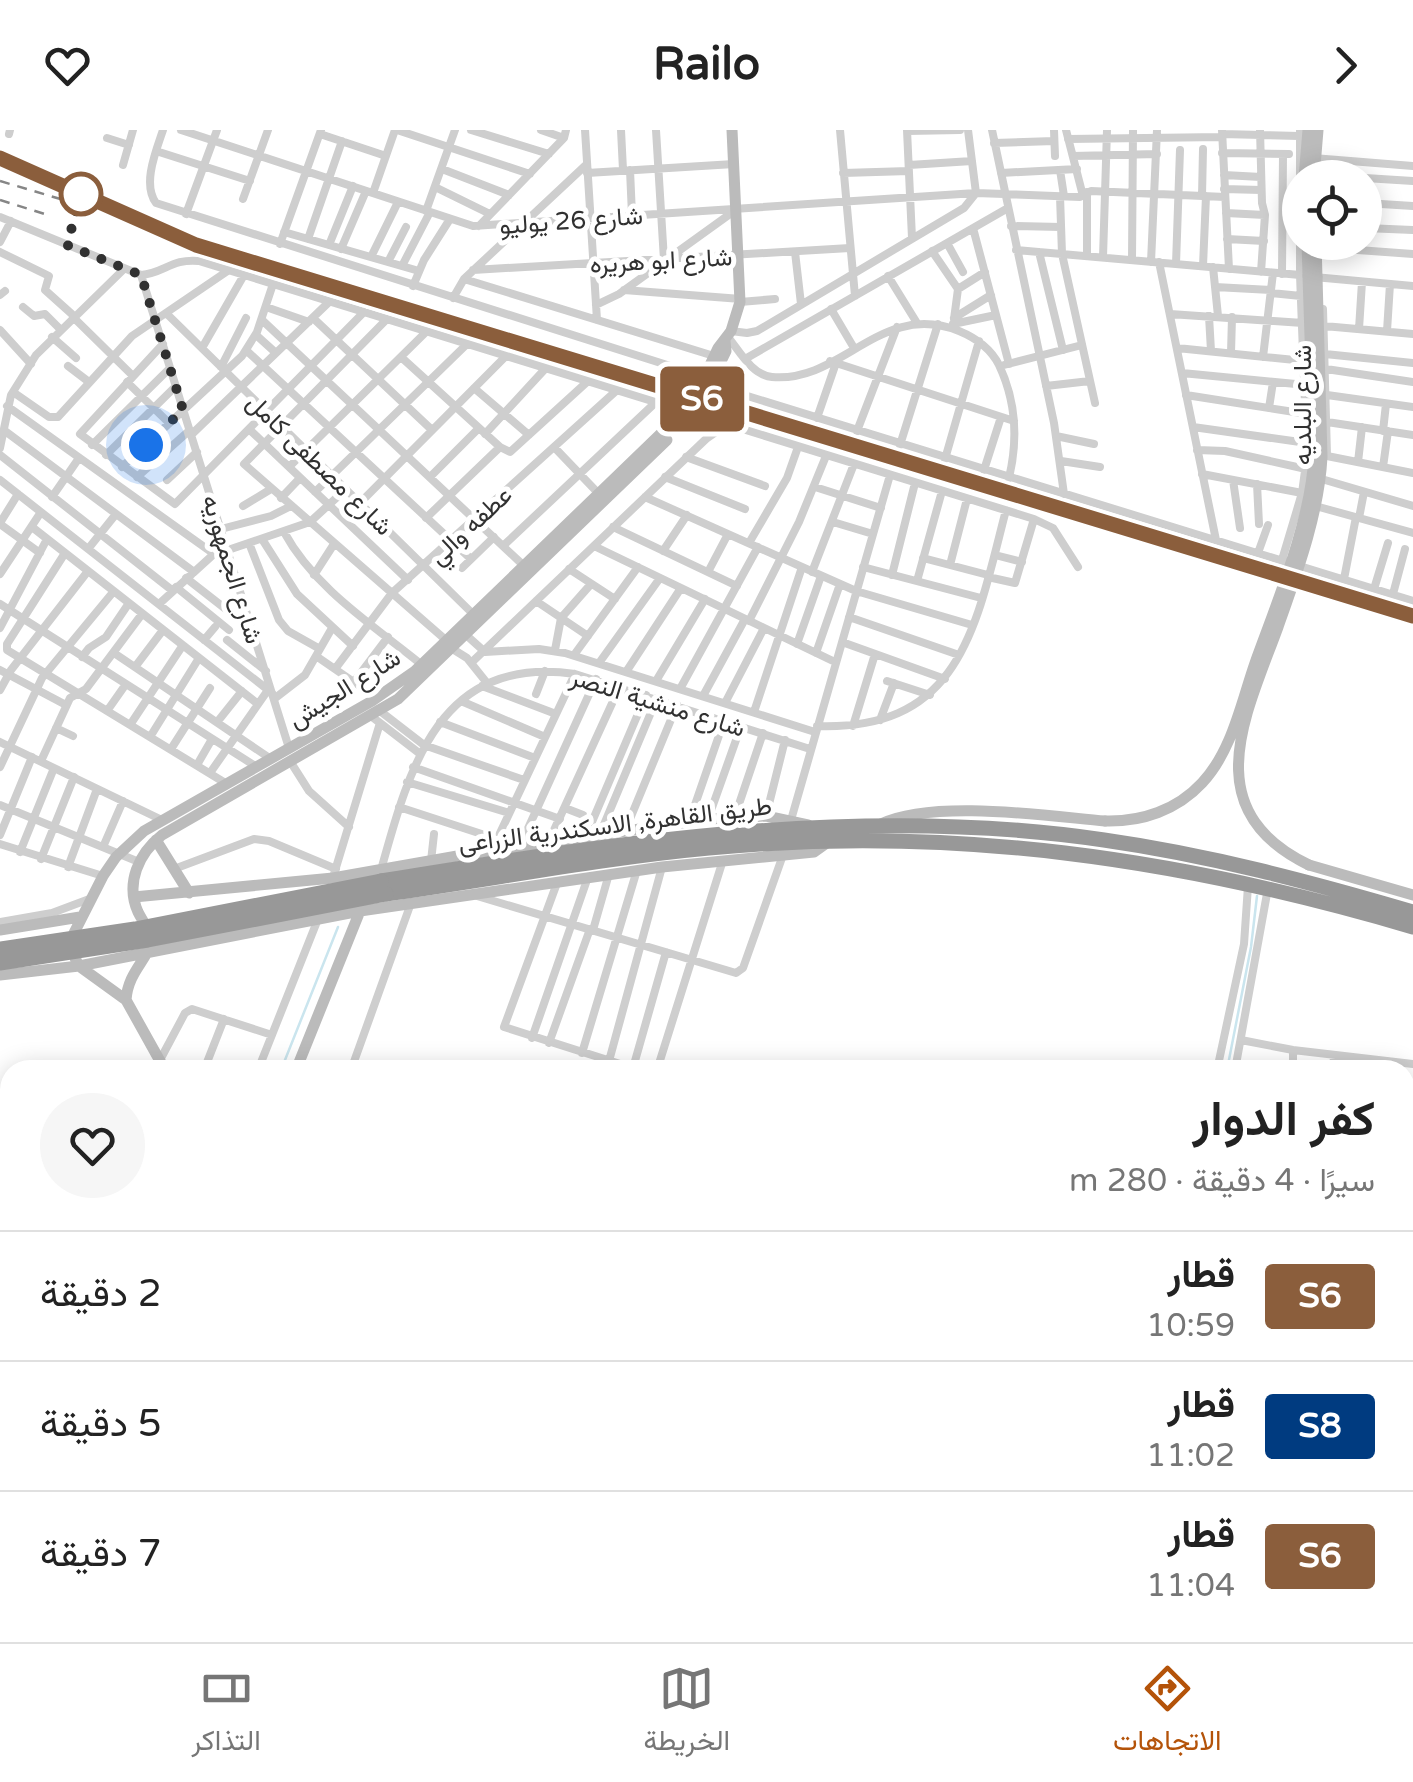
<!DOCTYPE html>
<html lang="ar">
<meta charset="utf-8">
<style>
:root{--surface:#fff;--page:#f6f6f6;--text:#222;--muted:#767676;--line:#e0e0e0;--accent:#b45309}
body{margin:0;font-family:"Varela Round",Vazirmatn,sans-serif;background:var(--page);color:var(--text);direction:rtl;height:100vh;display:flex;flex-direction:column;font-size:38px;white-space:nowrap}
*{box-sizing:border-box;margin:0}
p{font-size:32px;color:var(--muted)}
.icon{flex:none;width:55px;height:55px;fill:none;stroke:currentColor;stroke-width:2;stroke-linecap:round;stroke-linejoin:round}
.map{position:relative;flex:1;overflow:hidden;direction:ltr}
.side{position:absolute;left:0px;top:930px;width:1415px;height:582px;display:flex;flex-direction:column;background:var(--surface);border-radius:30px 30px 0 0;box-shadow:0 5px 25px #0003;direction:rtl}
.side>*{flex:none}
.badge{padding:0 20px;border-radius:8px;font-size:35px;line-height:65px}
.controls{position:absolute;left:1282px;top:30px;display:grid;gap:20px}
.controls a{display:grid;place-items:center;width:100px;height:100px;border-radius:50%;background:var(--surface);box-shadow:0 5px 25px #0003;font-size:50px}
.you{position:absolute;width:50px;height:50px;margin:-25px;border:8px solid #fff;border-radius:50%;background:#1a73e8;box-shadow:0 0 0 15px #1a73e833}
.map>.badge{position:absolute;translate:-50% -50%;box-shadow:0 0 0 5px #fff}
.round{display:grid;place-items:center;flex:none;width:105px;height:105px;border-radius:52px;background:var(--page)}
.head{display:flex;align-items:center;justify-content:space-between;height:170px;padding:0 40px}
h1{font-size:48px;font-weight:700;line-height:75px}
ul{padding:0;list-style:none}
li{display:flex;align-items:center;gap:30px;height:130px;padding:0 40px;border-top:2px solid var(--line)}
li div{flex:1}
li b{display:block;font-size:38px}
li em{font-style:normal}
li .badge{min-width:110px;font-weight:700;text-align:center}
header{display:flex;justify-content:space-between;align-items:center;height:130px;padding:0 40px;background:var(--surface);font-size:45px;font-weight:700}
.tab-bar{display:flex;justify-content:space-around;align-items:center;height:140px;border-top:2px solid var(--line);background:var(--surface);font-size:28px;color:var(--muted)}
.tab-bar a{display:grid;justify-items:center;gap:5px}
.tab-bar .selected{color:var(--accent)}
.map>svg:first-child{display:block}
.lines{fill:none;stroke-linecap:round;stroke-linejoin:round}
.stream{stroke:#cae5ee;stroke-width:2.5}
.canal{stroke:#cae5ee;stroke-width:8}
.street{stroke:#cecece;stroke-width:8}
.secondary{stroke:#bbb;stroke-width:11}
.highway{stroke:#989898;stroke-width:15}
.rail{stroke:#868686;stroke-width:2.5;stroke-dasharray:10 8;stroke-linecap:butt}
.secondary-bridge{stroke:#bbb;stroke-width:11}
.highway-bridge{stroke:#989898;stroke-width:15}
.line-casing{stroke:#fff;stroke-width:22}
.line{stroke:#8b5e3c;stroke-width:15}
.walk{stroke:#313131;stroke-width:10;stroke-dasharray:0 18}
.stop-dot{fill:#fff;stroke:#8b5e3c;stroke-width:5}
.labels{text-anchor:middle;stroke-width:10;stroke-linejoin:round;paint-order:stroke}
.street-label{font-size:25px;fill:#313131;stroke:#fff}
</style>
<header><svg class="icon" aria-label="forward" viewBox="0 0 24 24"><path d="M9 5l7 7-7 7"/></svg>Railo<svg class="icon" aria-label="heart" viewBox="0 0 24 24"><path d="M12 20l-8-8c-3-5 5-10 8-4 3-6 11-1 8 4z"/></svg></header>
<div class="map">
<svg width="1413" height="1512" viewBox="0 0 1413 1512">
<rect width="100%" height="100%" fill="#fff"/>
<g class="lines">
<!-- stream -->
<path class="stream" d="M281 940 338 797
M1227 940 1251 817 1257 766
M0 1429 10 1415
M1053 1512 1062 1502"/>
<!-- canal -->
<path class="canal" d="M0 1120 10 1123"/>
<!-- street -->
<path class="street" d="M163 0C156 21 142 54 156 73L705 247
M181 0 473 96 976 63 1080 67 1091 61 1225 67
M397 0 530 44
M471 0 549 24
M541 0 564 8
M585 0 597 190
M621 0 623 40
M656 0 664 130
M840 0 855 166
M907 0 912 108
M968 0 976 63
M992 0 1054 293 1064 364
M1054 0 1055 26
M1066 0 1083 66
M1222 0 1229 139
M1260 0 1262 73 1265 85 1261 142
M907 1 960 0
M9 4 10 0
M320 4 386 26
M1222 4 1299 6
M107 8 129 15
M1068 9 1222 7
M994 13 1054 11
M156 21 250 51
M1222 23 1289 24
M1073 26 1157 24
M1313 28 1413 36
M123 35 133 0
M909 35 972 31
M442 39 509 65
M630 40 632 85
M1060 40 1064 66
M587 43 734 34
M843 43 909 41
M1001 43 1077 39
M1224 45 1261 47
M1314 46 1349 48
M1365 48 1413 51
M435 57 490 84
M1224 59 1261 60
M373 63 395 0
M1060 66 1062 124 1095 273
M1202 66 1203 19
M243 69 268 0
M1365 73 1413 76
M426 81 455 0
M1226 83 1265 85
M186 84 217 0
M0 87 141 145
M479 96 564 8 566 0
M1011 96 1061 97
M973 98 1009 234
M1365 98 1413 100
M284 102 419 141
M308 109 342 11
M1227 109 1264 111
M0 112 11 91
M947 113 963 142
M280 114 321 0
M329 115 353 56
M1316 117 1413 124
M341 119 366 61
M1016 120 1300 145
M932 121 958 159 985 142
M0 122 49 146 45 160 74 186
M795 122 801 174
M1039 122 1063 220
M1087 126V62
M371 127 398 72
M1103 127 1107 0
M1132 130 1133 0
M388 132 406 97
M1151 132 1157 0
M1159 132 1216 410
M1176 134 1180 20
M402 136 430 82
M1203 136 1206 66
M1213 137 1218 186
M473 140 850 118
M1282 144 1283 24
M141 145C163 144 172 128 199 131L1034 389 1053 398 1078 437
M141 145 289 618
M888 146 917 193
M1314 147 1413 156
M464 149 714 226
M413 156 424 130 450 89
M1215 157 1271 160
M624 160 741 169
M1271 163 1301 166
M0 165 5 161
M453 168 464 149 587 34
M740 172 775 169
M596 175 619 164 737 79
M23 177 34 186 45 184 60 199
M266 177 309 192
M831 179 854 218
M1323 179 1327 325
M167 184 473 484
M1170 184 1303 193
M1209 186 1211 221
M73 187 133 246
M313 188 432 300
M954 188 991 165
M954 189 958 159
M262 190 522 434
M386 190 244 334 447 511
M953 194 996 185
M1324 196 1413 204
M1359 199 1362 152
M0 200 31 234
M731 201 747 203 757 201 964 78 976 63
M1387 201 1390 154
M256 205 276 223
M52 207 76 228
M728 207C740 222 752 245 772 247 843 253 880 170 959 201 976 208 991 219 999 235 1016 271 1018 310 1009 348
M163 214 80 304 175 374 364 182
M202 218 244 145
M1177 218 1305 231
M247 221 471 429
M1231 223 1232 187
M1325 224 1413 233
M401 227 500 317
M1263 227 1273 143
M745 229 1008 78
M830 231 1014 291
M1004 235 1082 215
M68 236 89 252
M221 237 246 188
M1326 239 1413 252
M1182 243 1306 255
M127 252 169 293
M1046 256 1090 251
M474 258 529 305
M13 262 49 287H58L132 206 229 140
M741 264 1413 471
M1186 265 1307 284
M1327 265 1413 277
M7 276 214 424
M1269 278 1273 252
M817 288 836 233
M1327 292 1413 305
M1193 297 1307 313
M250 300 408 450
M5 301 194 442
M857 301 897 197
M1383 301 1386 274
M485 304 545 239
M191 305 329 172
M1056 306 1094 314
M92 315 170 238
M900 315 938 194
M500 317 510 322 587 252
M554 317 598 363
M0 318 11 265 36 225 124 139
M1197 320 1225 321 1306 339
M0 325 173 461
M106 325 176 256
M1327 326 1413 343
M686 327 765 356
M945 329 979 211
M1061 331 1100 337
M1358 332 1362 297
M122 337 242 226 257 202 273 154
M289 337 426 202
M1383 337 1388 301
M984 340 1001 287
M1202 344 1302 363
M137 347 190 300
M430 347 479 298
M665 347 745 379
M0 350 272 563
M167 350 197 322
M1233 350 1240 398
M1325 350 1413 376
M1257 354 1259 394
M815 357 881 378
M315 362 466 215
M52 367 79 328
M645 367 856 461 972 495
M281 368 300 348
M243 376 271 359
M1319 377 1413 403
M426 388 500 317
M1359 388 1364 362
M344 389 505 227
M833 392 873 404
M0 393 18 364
M0 394 40 423
M32 397 258 574
M613 397 737 456
M221 399 271 386 291 376
M284 402C315 459 373 495 422 535
M262 409 297 464 353 516
M249 413 279 490 288 501 320 519
M749 413 787 348 798 317
M503 416 655 273
M594 416 835 532
M88 419 116 384
M228 420 310 392 346 359
M663 421 687 385
M65 423 7 514V520L227 654
M1258 423 1268 395
M995 425 1022 432
M923 428 988 445
M1282 430 1302 363 1307 326 1300 145V0
M950 435 967 369
M863 437 981 468
M462 438 494 407
M569 439 615 469
M708 442 728 404
M812 442 854 334
M0 444 41 382
M314 445 334 414
M892 445 915 353
M988 447 1015 453 1034 389
M186 448 250 498
M1344 449 1356 387
M917 451 942 361
M176 457 229 500
M1374 459 1388 413
M1393 464 1405 419
M536 471 588 506
M0 474 257 637
M159 474 215 423
M849 487 959 525
M749 491 799 392 826 326
M0 498 47 409
M465 504 485 522 539 519 565 523 815 602
M204 510 215 497
M227 510 266 541
M842 512 945 549
M797 514 821 446
M451 518 467 528 487 553
M555 520 561 488 591 454
M114 523 271 629
M816 523 840 454
M574 525 638 437
M316 526 377 568
M82 527 89 518 106 507 129 473
M471 533 706 309 726 295
M599 533 660 448
M135 537 163 500
M335 539 392 463 616 261
M0 540 66 575
M626 542 681 458
M656 551 705 469
M887 551 930 565
M354 552 388 507
M482 556 556 584
M680 559 758 417
M0 560 11 540 88 441
M536 564 545 541
M703 566 745 489
M274 569 305 545 332 498
M461 571 545 607
M725 573 764 498
M107 581 126 554
M380 581 424 615 524 650
M754 582 802 437
M371 586 419 623
M880 590 894 553
M218 591 242 561
M440 592 535 628
M130 595 183 515
M817 596C962 601 976 495 1006 380
M853 596 875 524
M56 598 73 606
M150 607 199 528
M0 612 162 690
M171 619 210 558
M41 631 70 568 86 559 142 484
M290 631 309 661 349 697
M197 635 212 609
M0 637 42 548 114 461
M413 637 560 689
M210 643 268 560
M407 652 509 683
M0 675 139 732
M399 677 497 709
M565 678 583 685
M735 686 763 603
M766 686 785 610
M708 689 741 596
M791 690 890 345
M689 692 724 591
M625 701 677 575
M600 704 657 568
M0 705 32 627
M586 706 646 565
M549 711 620 556
M0 714 103 746
M520 716 596 549
M103 717 123 671
M492 720 575 544
M20 722 54 638
M41 729 74 647
M431 731 434 704
M68 737 97 659
M174 739 254 709 269 711 336 739
M381 740C410 635 440 525 575 544L810 619
M334 744 380 593
M557 753 504 897 639 940
M477 766 736 843 743 838 783 725
M0 792 52 783 92 768
M593 800 609 744
M532 908 588 747
M1241 910 1293 920 1413 934
M549 913 590 799
M1293 920V940
M582 923 637 740
M160 930 185 883 192 879 272 905
M609 931 662 737
M633 938 666 822
M204 940 224 889
M258 940 318 789
M351 940 411 773
M657 940 723 730
M1217 940 1244 814 1248 756
M1235 940 1268 758
M1333 940 1334 925
M1405 965 1413 966
M1405 1010 1413 1068
M0 1104 10 1108
M0 1145 7 1131
M0 1168 10 1171
M0 1199 10 1203
M0 1234 10 1239
M0 1269 10 1274
M0 1312 10 1316
M0 1361 10 1366
M0 1463 10 1468
M220 1502 237 1512
M1040 1512 1048 1502
M1060 1512 1068 1502"/>
<!-- secondary -->
<path class="secondary" d="M1304 48 1308 0
M1314 48 1318 0
M1307 112 1308 146
M1316 112 1317 147
M700 256 718 218 731 201 740 172 732 0
M707 260 726 221 725 211
M881 694C933 669 1047 686 1105 691
M156 710 189 763
M1309 735 1413 765
M134 767 333 748 463 725 708 689 766 686 808 695
M0 800 80 787
M0 845 79 836 360 781 662 737 814 722 828 712
M126 870C128 841 149 829 150 812 150 800 143 792 138 782 125 753 139 723 162 705L398 569 667 310
M165 940 126 870 79 836 74 826V803L103 746 116 727 144 701 372 571 415 541 675 290
M296 940 360 781
M0 1399 10 1385
M0 1454 10 1439"/>
<!-- highway -->
<path class="highway" d="M381 751C619 712 862 674 1104 710 1209 725 1311 752 1413 782
M386 764C494 749 601 728 709 718 953 695 1179 728 1413 797"/>
<!-- rail -->
<path class="rail" d="M0 29 196 115 1413 486
M0 51 67 71
M0 70 48 85"/>
<!-- secondary-bridge -->
<path class="secondary-bridge" d="M675 290 700 256
M681 294 707 260
M1105 691C1142 692 1177 680 1202 653 1232 621 1241 573 1255 533 1277 472 1311 391 1314 326L1308 146
M1309 735C1195 680 1246 585 1278 497 1297 443 1319 384 1322 327L1317 147"/>
<!-- highway-bridge -->
<path class="highway-bridge" d="M0 819 135 799 381 751
M0 833 148 810 386 764"/>
</g>
<g class="lines">
<defs>
<path id="line" d="M0 28 196 115 1413 486"/>
</defs>
<!-- line casing -->
<use href="#line" class="line-casing"/>
<!-- line -->
<use href="#line" class="line"/>
<!-- walk -->
<path class="walk" d="M81 64 67 115 141 145 183 280 146 315"/>
</g>
<!-- markers -->
<circle class="stop-dot" cx="81" cy="64" r="20"/>
<g class="labels">
<!-- street labels -->
<g class="street-label">
<text transform="translate(571 90) rotate(-4)" y="9">شارع 26 يوليو</text>
<text transform="translate(661 130) rotate(-3)" y="9">شارع ابو هريره</text>
<text transform="translate(1302 275) rotate(-90)" y="9">شارع البلديه</text>
<text transform="translate(320 334) rotate(44)" y="9">شارع مصطفى كامل</text>
<text transform="translate(470 395) rotate(-43)" y="9">عطفه والي</text>
<text transform="translate(233 439) rotate(73)" y="9">شارع الجمهوريه</text>
<text transform="translate(344 558) rotate(-32)" y="9">شارع الجيش</text>
<text transform="translate(658 572) rotate(17)" y="9">شارع منشية النصر</text>
<text transform="translate(615 694) rotate(-7)" y="9">طريق القاهرة, الاسكندرية الزراعى</text>
</g>
</g>
</svg>
<div class="controls">
<a><svg class="icon" aria-label="locate" viewBox="0 0 24 24"><circle cx="12" cy="12" r="6"/><path d="M12 2v4M12 18v4M2 12h4M18 12h4"/></svg></a>
</div>
<div class="you" style="left:146px;top:315px"></div>
<b class="badge" style="left:702px;top:269px;background:#8b5e3c;color:#fff">S6</b>
<section class="side">
<div class="head"><div><h1>كفر الدوار</h1><p>سيرًا · 4 دقيقة · 280 m</p></div><a class="round"><svg class="icon" aria-label="heart" viewBox="0 0 24 24"><path d="M12 20l-8-8c-3-5 5-10 8-4 3-6 11-1 8 4z"/></svg></a></div>
<ul>
<li><span class="badge" style="background:#8b5e3c;color:#fff">S6</span><div><b>قطار</b><p>10:59</p></div><em>2 دقيقة</em></li>
<li><span class="badge" style="background:#003b80;color:#fff">S8</span><div><b>قطار</b><p>11:02</p></div><em>5 دقيقة</em></li>
<li><span class="badge" style="background:#8b5e3c;color:#fff">S6</span><div><b>قطار</b><p>11:04</p></div><em>7 دقيقة</em></li>
</ul>
</section>
</div>
<nav class="tab-bar">
<a class="selected"><svg class="icon" aria-label="directions" viewBox="0 0 24 24"><path d="M12 3l9 9-9 9-9-9zM9 14v-3h6M13 9l2 2-2 2"/></svg>الاتجاهات</a>
<a><svg class="icon" aria-label="map" viewBox="0 0 24 24"><path d="M3 6l6-2 6 2 6-2v14l-6 2-6-2-6 2zM9 4v14M15 6v14"/></svg>الخريطة</a>
<a><svg class="icon" aria-label="tickets" viewBox="0 0 24 24"><path d="M3 7h18v10H3zM15 7v10"/></svg>التذاكر</a>
</nav>
